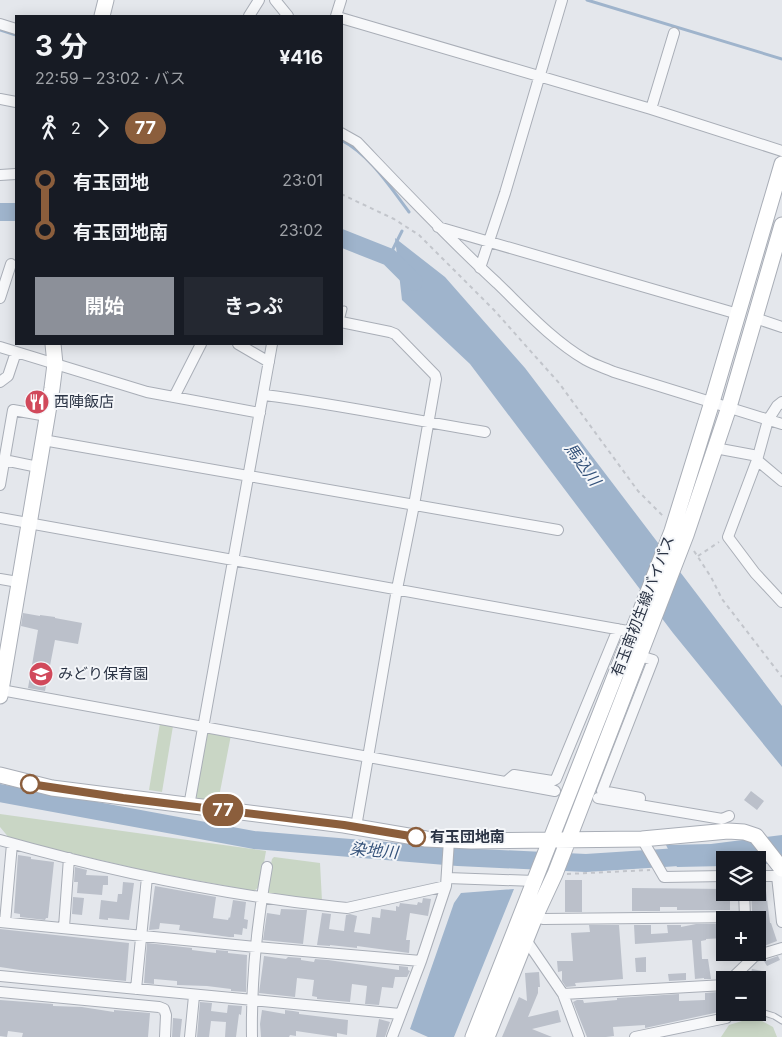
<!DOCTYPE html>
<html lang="ja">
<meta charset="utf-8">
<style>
:root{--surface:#171b24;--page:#242831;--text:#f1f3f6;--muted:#9ea1a6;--accent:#8c9099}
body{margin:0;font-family:Inter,"Noto Sans JP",sans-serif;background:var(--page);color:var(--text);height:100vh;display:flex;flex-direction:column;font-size:19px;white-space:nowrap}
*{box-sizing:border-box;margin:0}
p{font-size:16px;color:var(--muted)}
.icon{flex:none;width:28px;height:28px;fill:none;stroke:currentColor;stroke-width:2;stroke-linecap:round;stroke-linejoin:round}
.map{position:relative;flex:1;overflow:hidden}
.drawer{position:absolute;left:15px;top:15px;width:328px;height:330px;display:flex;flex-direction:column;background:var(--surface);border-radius:0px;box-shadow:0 2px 12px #0003}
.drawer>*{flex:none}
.badge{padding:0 10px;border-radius:16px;font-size:18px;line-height:32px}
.fabs{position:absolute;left:716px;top:851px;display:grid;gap:10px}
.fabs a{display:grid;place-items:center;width:50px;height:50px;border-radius:0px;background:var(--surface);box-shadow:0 2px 12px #0003;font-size:25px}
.map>.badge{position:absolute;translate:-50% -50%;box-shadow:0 0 0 2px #fff}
.legs{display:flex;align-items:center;gap:8px;height:55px;padding:0 20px;font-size:16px}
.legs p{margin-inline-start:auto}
.headline{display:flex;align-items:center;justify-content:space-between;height:85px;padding:0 20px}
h1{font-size:28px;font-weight:700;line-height:38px}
.cta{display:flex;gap:10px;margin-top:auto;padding:10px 20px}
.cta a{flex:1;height:58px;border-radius:0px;background:var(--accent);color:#fff;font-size:20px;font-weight:700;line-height:58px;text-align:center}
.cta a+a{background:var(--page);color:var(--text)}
ul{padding:0 20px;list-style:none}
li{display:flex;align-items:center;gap:18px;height:50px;font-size:19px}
li i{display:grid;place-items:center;width:8px;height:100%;margin:0 6px;background:currentColor}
li i::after{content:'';width:12px;height:12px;margin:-6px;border:4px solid;border-radius:50%;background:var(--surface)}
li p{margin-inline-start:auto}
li:first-child i{background:linear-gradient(#0000 50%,currentColor 0)}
li:last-child i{background:linear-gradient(currentColor 50%,#0000 0)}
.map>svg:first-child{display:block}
.green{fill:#c9d6c5}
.water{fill:#9fb4cc}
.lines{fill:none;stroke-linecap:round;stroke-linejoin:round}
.stream{stroke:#9fb4cc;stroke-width:3}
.river{stroke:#9fb4cc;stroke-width:18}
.building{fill:#bbc0ca}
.lane-casing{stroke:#a9aeb7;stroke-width:7}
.street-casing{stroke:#a9aeb7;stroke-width:12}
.secondary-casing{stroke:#a9aeb7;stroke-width:17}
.path{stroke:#c2c5cb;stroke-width:2;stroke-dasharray:4 4;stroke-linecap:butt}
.lane{stroke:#f7f8fa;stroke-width:5}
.street{stroke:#f7f8fa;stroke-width:10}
.secondary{stroke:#fff;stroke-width:15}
.line-1-casing{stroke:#fff;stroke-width:11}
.line-1{stroke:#8b5e3c;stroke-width:8}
.stop-1-dot{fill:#fff;stroke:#8b5e3c;stroke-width:2.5}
.labels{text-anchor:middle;stroke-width:4;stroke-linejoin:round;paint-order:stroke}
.poi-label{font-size:15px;fill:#2b3445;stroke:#f4f6f9;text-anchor:start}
.street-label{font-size:15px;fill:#2b3445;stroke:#f4f6f9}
.stop-label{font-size:15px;font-weight:bold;fill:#2b3445;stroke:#f4f6f9;text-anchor:start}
.water-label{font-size:16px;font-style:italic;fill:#34527a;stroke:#f4f6f9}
</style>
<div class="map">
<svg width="782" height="1037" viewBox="0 0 782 1037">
<rect width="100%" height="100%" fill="#e4e7ec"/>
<!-- green -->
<path class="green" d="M160 723 173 726 162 792 149 790Z
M211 731 231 735 218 802 197 800 196 797 207 733Z
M0 814 266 851 260 886 254 891 151 872 10 839 0 827Z
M274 857 320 863 322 901 268 894 266 888 272 859Z
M755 1017 773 1027 777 1037H721L729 1025Z"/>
<!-- water -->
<path class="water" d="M395 238 445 277 525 368 782 706V767L673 633 470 364 402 300Z
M782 835V862L758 865V860H725V866L677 867 666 845 711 844Z
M514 889 454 1037H428L410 1029 454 903 461 893Z"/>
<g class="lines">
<!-- stream -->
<path class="stream" d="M587 0 782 59
M0 30 16 35
M341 140C370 155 390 187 409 212
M389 257 402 231"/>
<!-- river -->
<path class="river" d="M0 212H16
M341 238 389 257 414 282
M0 793 254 840 458 857 586 863 694 856"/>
</g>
<!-- building -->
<path class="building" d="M23 613 40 616V615L55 617V618L82 623 78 644 55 640 45 691 28 688 38 630 21 626Z
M751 791 764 801 757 810 744 800Z
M18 855 31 857V859L54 862 48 918H46L45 920 20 917V914L14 913Z
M75 867 87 870 86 875 108 876V885H103L102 895 77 893 78 882H74Z
M565 880H582V912H565Z
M123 882 134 883 129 920 108 918V920L99 919 101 900 117 902 118 894H122Z
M758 883H765L770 923H771L777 941 764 946 758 920H753L752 910 751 892H758Z
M155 886 216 897 213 918 228 920 229 917 230 918 233 900 246 902 244 919 248 920 247 929 243 928 242 935 234 934V937H229L179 930 180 925 160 923 159 929 149 930Z
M632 888 725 889V892H730V910H677V907H660V911H632Z
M73 897 84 898 82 915 72 914Z
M423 898 431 899 428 916 410 913 406 940H410L409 953 357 946V948L330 945V946L317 945 322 913 331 914 329 929 344 931 346 915 350 914 357 916 354 932 370 934 372 917 380 918 381 909 396 911V906L399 907 400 903 417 905 418 902 422 903Z
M281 909 307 910 303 944 263 940 267 913 280 915Z
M696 924H719V930H725V938L706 939V940L701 941 702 959H708L711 979H704V978L695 979 692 940 635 944 634 925H651V934L668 933 667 925H681V927Z
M589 925H619L623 979 575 983 576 986 566 987 562 981V971L558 972 557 961H573L571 933 590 932Z
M0 929 129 943 126 981 33 972 0 967Z
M147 943 192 948V950L216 953V950L228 951V953L247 955 246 992 231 991V989L207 986 177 985V981L154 979V984L144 983Z
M264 956 286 959 288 957 301 958V960L314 962 315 959 328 960 399 970V966L408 967V970L410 971 407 977H395L393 988 382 987 379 1005 365 1004 367 986 352 984 350 1002 317 999V997L312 996 314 980 297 978 295 997 259 993Z
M778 956 780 960 767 966 764 961Z
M646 957V972H636L635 958Z
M752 969 762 971 761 980H749Z
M539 972 540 987H538V993L528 1017 558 1010 561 1022 532 1029 552 1037H502L519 997 527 1001 525 973Z
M686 973V980L669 981 668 974Z
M718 992 719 1012 645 1028V1025L613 1027 614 1036 606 1037H587L573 1002 577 1000H583L584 1003 617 1000V998L679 994V1001L705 1000V993Z
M0 1000 53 1004V1006L82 1007 114 1012V1010L150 1013 148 1037H22L23 1033 8 1031 7 1037 0 1036Z
M200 1002 212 1003 211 1011 227 1013 228 1005 242 1006 241 1015 239 1014 236 1037H225L226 1022 211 1021 209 1037H197Z
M262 1010 285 1014V1010L293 1011 299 1012V1014L348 1020 347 1035 337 1033V1037L296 1031V1036L290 1035 289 1037H261L260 1024Z
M173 1018 182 1019 180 1037H172Z
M379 1019 390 1022 385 1037H376Z"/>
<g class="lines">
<defs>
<path id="lane" d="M341 321 344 309
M758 1011 774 1016 782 1021"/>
<path id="street" d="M275 0 288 16
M249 16 259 0
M336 16 341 0
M341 18 651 109 782 151
M0 24 16 29
M0 99 16 102
M651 109 674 33
M341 133 357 142C403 190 448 238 497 283 525 310 552 340 586 360 595 365 605 368 614 372L782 424
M0 175 16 174
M438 227 738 314
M480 268 505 193 562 0
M0 298 11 264
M755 318 782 327
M341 322 390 332 395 334 435 375 436 379 414 505 397 589 356 827
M238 344 269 362
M0 347 147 392 260 413
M0 382 8 376 16 352
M264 395C338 404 411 420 485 432
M174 397 201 344
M782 402 777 406 768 420 757 460 728 537 755 573 782 602
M43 440 558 530
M715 448 758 456
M4 460 38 467
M757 460 782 481
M0 485 13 410 47 416
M0 518 633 632
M0 579 18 582
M1 690 555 791
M507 781 514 775 552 781 556 779 618 629
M598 798 722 819 729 816
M639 805 640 798 602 791 653 660 640 656
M189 806 272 344
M642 839 664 877 725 876
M0 840C110 871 223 895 337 907L347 908 446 886
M758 876H782
M777 876 782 922
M447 878 535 881
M535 917 543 919 745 917 744 892
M0 922 256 947 421 961
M5 922 12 844
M64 927 69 858
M526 940 563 994 579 1037
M0 976 400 1014
M730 980 755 956 782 948
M136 989 147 877
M0 992 159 1007 164 1009 166 1015 165 1037
M563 994 725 985
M190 1037 194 996
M252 1037C251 980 257 923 267 867
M392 1037 421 961 446 886 449 840
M635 1037 726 1018V1012"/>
<path id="secondary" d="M102 16 106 0
M0 696 52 388 55 364 53 344
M0 775 52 788 344 825 426 839 471 841 642 839 728 831 744 832 756 836 782 869
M473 1037 672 531 712 402 782 164
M487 1037 535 917 555 874 686 535 729 407 782 225"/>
</defs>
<!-- lane casing -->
<use href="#lane" class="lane-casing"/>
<!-- street casing -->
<use href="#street" class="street-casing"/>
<!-- secondary casing -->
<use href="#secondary" class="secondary-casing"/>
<!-- path -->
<path class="path" d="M341 194 394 219 419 235 494 310 559 383 638 491 664 517
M694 551 711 577 722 599 782 677
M698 556 719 542
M567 874 650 870"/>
<!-- lane -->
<use href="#lane" class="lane"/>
<!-- street -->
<use href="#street" class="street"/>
<!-- secondary -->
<use href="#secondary" class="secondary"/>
</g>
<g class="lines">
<defs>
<path id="line-1" d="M30 784 123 798 344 825 416 837"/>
</defs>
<!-- line-1 casing -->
<use href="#line-1" class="line-1-casing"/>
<!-- line-1 -->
<use href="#line-1" class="line-1"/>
</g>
<!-- icons -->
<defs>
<symbol id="restaurant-disc" viewBox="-11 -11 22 22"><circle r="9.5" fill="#d1495b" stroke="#f4f6f9"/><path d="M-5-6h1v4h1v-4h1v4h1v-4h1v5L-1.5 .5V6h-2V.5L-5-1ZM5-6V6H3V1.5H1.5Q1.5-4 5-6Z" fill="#fff"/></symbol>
<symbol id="school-disc" viewBox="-11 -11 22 22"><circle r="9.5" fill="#d1495b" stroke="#f4f6f9"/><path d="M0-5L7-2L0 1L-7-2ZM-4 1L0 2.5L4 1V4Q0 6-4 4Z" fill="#fff"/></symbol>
</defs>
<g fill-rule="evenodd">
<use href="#restaurant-disc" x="23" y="388" width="28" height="28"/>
<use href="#school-disc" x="27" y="660" width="28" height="28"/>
</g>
<!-- markers -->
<g class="stop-1-dot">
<circle cx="30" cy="784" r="9"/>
<circle cx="416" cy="837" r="9"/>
</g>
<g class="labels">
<!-- poi labels -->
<g class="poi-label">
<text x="54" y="407">西陣飯店</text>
<text x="58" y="679">みどり保育園</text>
</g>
<!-- street labels -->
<g class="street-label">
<text transform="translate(643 606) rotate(-69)" y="5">有玉南初生線バイパス</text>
</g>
<!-- stop labels -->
<g class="stop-label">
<text x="430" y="842">有玉団地南</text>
</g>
<!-- water labels -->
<g class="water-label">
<text transform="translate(583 464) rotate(54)" y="6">馬込川</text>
<text transform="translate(374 850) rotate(5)" y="6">染地川</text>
</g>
</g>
</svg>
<div class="fabs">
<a><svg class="icon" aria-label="layers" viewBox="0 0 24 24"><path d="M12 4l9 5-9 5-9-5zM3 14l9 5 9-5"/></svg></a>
<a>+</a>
<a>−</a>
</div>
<b class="badge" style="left:223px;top:810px;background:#8b5e3c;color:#fff">77</b>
<section class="drawer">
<div class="headline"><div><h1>3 分</h1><p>22:59 – 23:02 · バス</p></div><b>¥416</b></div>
<div class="legs"><svg class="icon" aria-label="walk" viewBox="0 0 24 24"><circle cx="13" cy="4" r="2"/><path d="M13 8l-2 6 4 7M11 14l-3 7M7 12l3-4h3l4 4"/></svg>2<svg class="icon" aria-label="forward" viewBox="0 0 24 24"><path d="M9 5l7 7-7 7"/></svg><b class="badge" style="background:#8b5e3c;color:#fff">77</b></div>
<ul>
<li><i style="color:#8b5e3c"></i><b>有玉団地</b><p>23:01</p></li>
<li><i style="color:#8b5e3c"></i><b>有玉団地南</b><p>23:02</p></li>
</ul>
<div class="cta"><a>開始</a><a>きっぷ</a></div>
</section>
</div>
